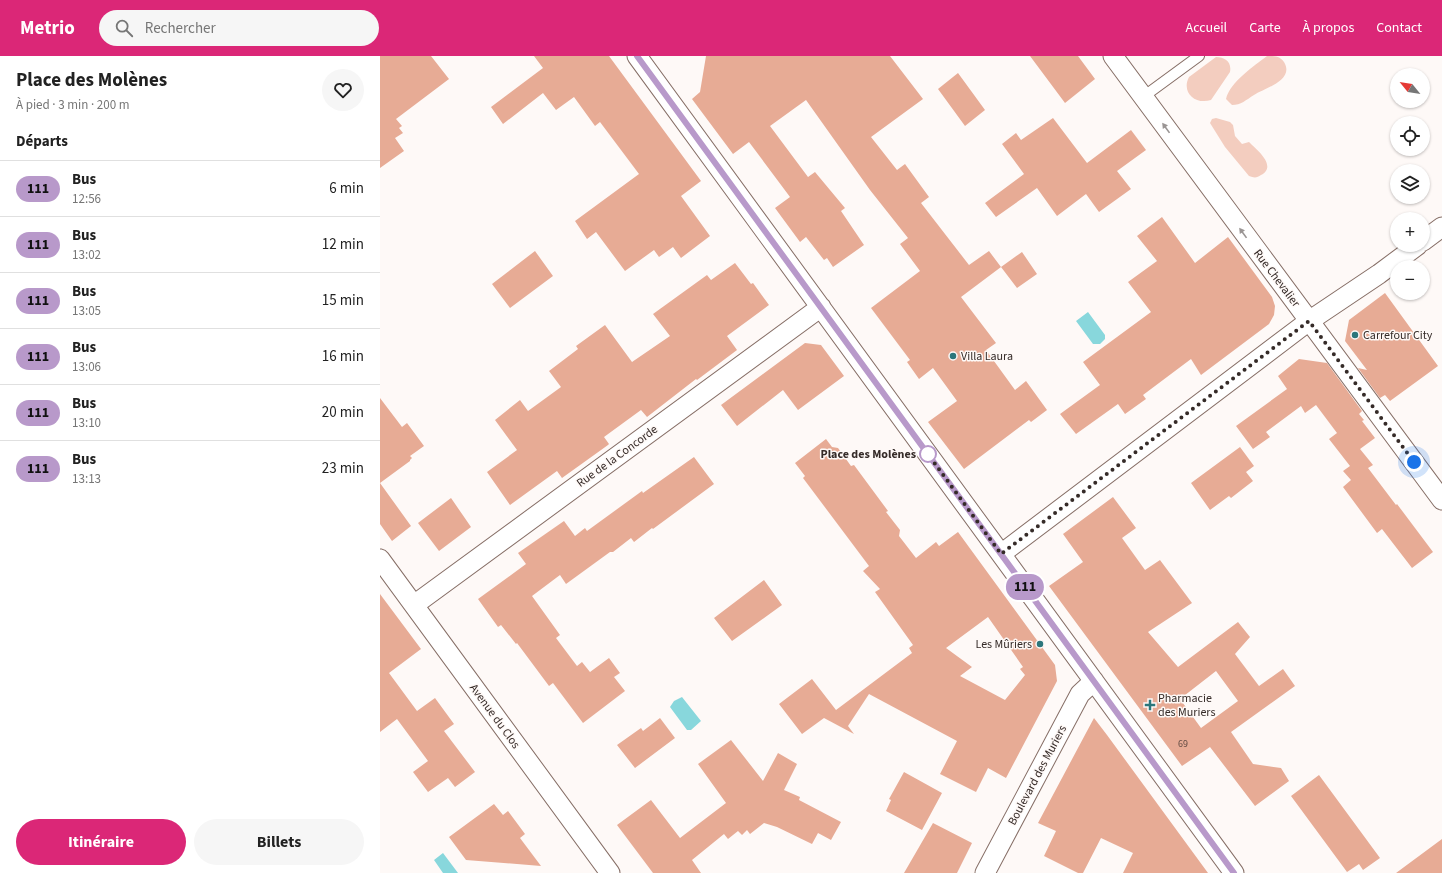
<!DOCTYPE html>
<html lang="fr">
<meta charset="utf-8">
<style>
:root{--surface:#fff;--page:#f6f6f6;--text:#222;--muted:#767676;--line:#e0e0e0;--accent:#db2777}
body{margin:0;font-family:"Source Sans 3",sans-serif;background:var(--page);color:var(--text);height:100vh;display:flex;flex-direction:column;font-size:15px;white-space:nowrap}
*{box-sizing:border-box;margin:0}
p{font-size:13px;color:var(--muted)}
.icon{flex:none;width:22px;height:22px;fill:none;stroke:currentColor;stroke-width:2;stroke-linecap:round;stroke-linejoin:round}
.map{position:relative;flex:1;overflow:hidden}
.panel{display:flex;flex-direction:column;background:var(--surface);width:380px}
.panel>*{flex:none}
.badge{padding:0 8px;border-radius:13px;font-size:14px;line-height:26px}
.needle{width:26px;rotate:300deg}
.fabs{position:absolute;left:1010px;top:12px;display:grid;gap:8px}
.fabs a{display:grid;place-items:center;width:40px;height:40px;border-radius:50%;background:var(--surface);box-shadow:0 1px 3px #0004;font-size:20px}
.you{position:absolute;width:20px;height:20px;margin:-10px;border:3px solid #fff;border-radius:50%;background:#1a73e8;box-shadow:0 0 0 6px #1a73e833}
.map>.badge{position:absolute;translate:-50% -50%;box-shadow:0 0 0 2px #fff}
h2{padding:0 16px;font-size:15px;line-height:36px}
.round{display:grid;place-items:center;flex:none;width:42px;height:42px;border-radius:21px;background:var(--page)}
.overview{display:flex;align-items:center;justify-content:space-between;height:68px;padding:0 16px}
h1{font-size:19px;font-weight:700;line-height:30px}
.button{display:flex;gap:8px;margin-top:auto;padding:8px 16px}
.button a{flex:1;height:46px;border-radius:24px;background:var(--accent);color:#fff;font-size:16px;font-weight:700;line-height:46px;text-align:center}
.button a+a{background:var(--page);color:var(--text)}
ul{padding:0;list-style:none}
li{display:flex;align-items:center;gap:12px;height:56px;padding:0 16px;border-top:1px solid var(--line)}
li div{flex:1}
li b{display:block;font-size:15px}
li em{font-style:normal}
li .badge{min-width:44px;font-weight:700;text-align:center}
header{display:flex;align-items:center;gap:24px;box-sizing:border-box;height:56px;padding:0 20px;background:var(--accent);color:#fff}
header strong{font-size:19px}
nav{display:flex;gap:22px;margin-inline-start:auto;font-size:14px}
.search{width:280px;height:36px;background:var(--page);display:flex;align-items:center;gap:10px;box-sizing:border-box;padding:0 14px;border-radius:22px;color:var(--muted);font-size:15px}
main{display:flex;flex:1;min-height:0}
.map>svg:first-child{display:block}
.green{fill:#f3cdbf}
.water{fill:#88d7dc}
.building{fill:#e7ab95;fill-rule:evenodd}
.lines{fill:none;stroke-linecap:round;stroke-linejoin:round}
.lane-casing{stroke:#866e66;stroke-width:12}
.street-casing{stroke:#866e66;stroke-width:21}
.lane{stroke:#fff;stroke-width:10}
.street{stroke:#fff;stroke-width:19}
.oneway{fill:#9a9594}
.line-casing{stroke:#fff;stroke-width:9}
.line{stroke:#b899ca;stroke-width:6}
.walk{stroke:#352b28;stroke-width:4;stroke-dasharray:0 7.2}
.poi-dot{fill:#2c767b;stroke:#fef9f7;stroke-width:1.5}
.stop-dot{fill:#fff;stroke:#b899ca;stroke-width:2}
.labels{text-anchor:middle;stroke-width:3;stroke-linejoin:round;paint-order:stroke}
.number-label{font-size:10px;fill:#624b43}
.street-label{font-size:12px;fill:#352b28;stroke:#fef9f7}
.poi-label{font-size:12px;fill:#352b28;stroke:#fef9f7;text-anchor:start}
.stop-label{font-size:12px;font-weight:bold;fill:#352b28;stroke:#fef9f7;text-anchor:end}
</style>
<header>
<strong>Metrio</strong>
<div class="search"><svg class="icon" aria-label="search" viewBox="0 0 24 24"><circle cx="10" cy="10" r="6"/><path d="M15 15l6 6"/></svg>Rechercher</div>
<nav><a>Accueil</a><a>Carte</a><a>À propos</a><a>Contact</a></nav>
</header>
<main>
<section class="panel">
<div class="overview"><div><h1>Place des Molènes</h1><p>À pied · 3 min · 200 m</p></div><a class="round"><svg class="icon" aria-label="heart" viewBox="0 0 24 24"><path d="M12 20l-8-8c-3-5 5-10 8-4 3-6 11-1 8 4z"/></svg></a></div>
<h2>Départs</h2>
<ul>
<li><span class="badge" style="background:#b899ca;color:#111">111</span><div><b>Bus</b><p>12:56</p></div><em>6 min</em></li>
<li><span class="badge" style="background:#b899ca;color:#111">111</span><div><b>Bus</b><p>13:02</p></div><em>12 min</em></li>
<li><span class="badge" style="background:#b899ca;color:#111">111</span><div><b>Bus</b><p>13:05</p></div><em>15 min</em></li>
<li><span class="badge" style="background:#b899ca;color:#111">111</span><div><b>Bus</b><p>13:06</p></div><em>16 min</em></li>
<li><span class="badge" style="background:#b899ca;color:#111">111</span><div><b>Bus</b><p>13:10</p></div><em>20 min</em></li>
<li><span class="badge" style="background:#b899ca;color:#111">111</span><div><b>Bus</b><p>13:13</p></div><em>23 min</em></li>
</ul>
<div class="button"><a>Itinéraire</a><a>Billets</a></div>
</section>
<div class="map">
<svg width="1062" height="817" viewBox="0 0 1062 817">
<rect width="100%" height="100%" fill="#fef9f7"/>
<!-- green -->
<path class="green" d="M887 0C894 0 900 0 904 6 915 24 885 32 874 39 866 44 861 49 852 49L846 43C850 26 874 10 887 0Z
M836 1C845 1 852 6 850 16L831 44C815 49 801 36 809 21Z
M836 62 850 66 853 69 855 80 862 88 869 86C876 93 898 110 881 119 877 122 874 122 869 120L845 91 830 67 832 63Z"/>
<!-- water -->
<path class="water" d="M708 256 725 279V283L720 288H713L696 265Z
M302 641 321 665 311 674H307L290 651 294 645Z
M63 797 78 817H63L54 804Z"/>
<!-- building -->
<path class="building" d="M0 0H51L69 23 16 63 22 70 19 72 23 77 15 82 24 95 0 112Z
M154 0H229L321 125 301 140 330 180 301 202 293 191 279 201 274 194 245 215 216 176 207 183 195 165 259 118 220 66 215 70 194 41 176 54 163 37 123 68 111 51 163 12Z
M326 0H510L543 43 491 81 517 114 525 108 549 141 541 147 589 209 609 195 621 211 581 241 616 287 606 294 635 334 646 325 667 354 651 366 649 364 584 413 548 366 577 345 553 312 539 323 527 306 530 304 491 252 540 215 520 188 528 182 490 134 426 44 390 70 428 121 435 116 465 152 461 155 484 189 453 211 447 202 444 204 426 181 420 186 395 152 410 141 369 86 353 98 312 43 320 36Z
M650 0H698L715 23 685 47Z
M578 17 605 54 585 70 558 33Z
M673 62 707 107 751 74 766 94 737 115 751 133 719 156 706 138 677 160 657 132 616 161 605 147 644 118 622 88 636 77 641 84Z
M782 161 815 207 848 181 892 241 895 250 894 259 889 268 821 319 811 303 763 339 766 343 745 358 738 348 696 378 680 358 720 329 703 306 771 256 748 226 777 205 757 180Z
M155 195 173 220 130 252 112 228Z
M642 196 657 218 637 232 621 211Z
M355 207 371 228 373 227 389 249 347 280 357 294 317 324 316 323 267 361 261 354 224 381 229 388 228 389 182 422 177 415 130 449 107 416 137 394 115 364 140 344 148 355 181 331 169 315 198 293 196 290 225 269 252 306 290 280 273 258 327 219 331 224Z
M1005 237 1058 310 1010 345 1005 339 1000 342 978 312 987 314 965 285 969 264Z
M425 287 441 289 464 320 418 354 403 334 357 370 341 349Z
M919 303 947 307 982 355 979 358 984 364 982 365 995 382 980 393 993 409 988 412 1016 449 1017 448 1053 496 1032 512 1002 473 997 477 963 431 971 424 963 415 970 410 949 383 957 377 936 349 925 357 921 350 886 376 890 381 873 393 856 370 907 333 898 320Z
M0 342 22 371 27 367 44 390 30 400 32 402 30 404V405L0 427 31 470 12 485 0 468Z
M446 383 452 391 458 392 471 410 474 409 508 455 506 456 520 474 519 480 536 502 556 486 559 490 578 476 675 609 677 625 626 722 608 712 596 736 560 718 577 685 489 638 468 670 474 678 444 662 422 678 399 648 432 623 456 654 532 597 529 592 533 589 495 536 500 533 483 515 489 510 423 422 425 420 415 407ZM608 561 643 611 640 613 645 619 625 644 580 620 592 611 566 592Z
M860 391 874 410 866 416 873 425 851 442 849 440 830 454 811 427Z
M314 401 334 428 273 473 272 472 254 486 251 482 233 496H230L186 528 180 519 152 540 180 579 176 582 197 610 202 606 210 616 229 602 240 617 234 621 245 635 203 667 173 627 169 630 137 587 136 588 121 569 118 571 98 543 146 508 138 497 184 465 195 480 205 472 207 475 262 435 263 437Z
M733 441 756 472 742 482 765 514 780 504 812 547 768 576 798 611 858 566 870 581 855 598 879 630 903 613 915 630 851 676 873 708 901 712 909 725 875 750 830 691 802 710 669 530 703 506 683 478ZM836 615 858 645 821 672 800 643Z
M71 442 91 471 59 495 38 467Z
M384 524 402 549 352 585 334 562Z
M0 538 41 593 9 617 37 655 55 642 74 668 64 675 95 716 75 731 68 722 48 736 33 716 48 705 17 663 0 676Z
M280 662 295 682 255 712 237 689 261 672 263 675Z
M714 662 727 679 828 817H743L753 797 721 782 703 817H698L664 800 676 775 658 767Z
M351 684 383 725 398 697 417 708 404 734 420 741 419 744 461 766 451 784 438 777 432 788 397 771 384 767 370 778 367 774 362 779 358 775 348 783 344 778 312 804 321 817H273L237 769 271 744 300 782 346 747 318 708Z
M524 716 562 737 542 774 506 755 511 744 509 743Z
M939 719 1000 802 983 814 979 808 967 816 911 740Z
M114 748 123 759 128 755 145 778 140 782 161 810 86 804 69 781Z
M553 767 592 787 577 817H524Z
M1062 783V817H1016Z"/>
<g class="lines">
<defs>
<path id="lane" d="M763 41 819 0"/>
<path id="street" d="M257 0 854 817
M733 0 1062 444
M1043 185 1062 171
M621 498 929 265 999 218 1038 189
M0 503 230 817
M34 549 441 251
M605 817 700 638 714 625"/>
</defs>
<!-- lane casing -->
<use href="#lane" class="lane-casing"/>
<!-- street casing -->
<use href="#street" class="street-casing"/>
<!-- lane -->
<use href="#lane" class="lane"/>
<!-- street -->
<use href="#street" class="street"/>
</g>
<!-- one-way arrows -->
<defs><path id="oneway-solid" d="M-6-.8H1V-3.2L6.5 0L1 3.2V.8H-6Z"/></defs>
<g class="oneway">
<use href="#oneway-solid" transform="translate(786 72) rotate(-126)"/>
<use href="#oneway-solid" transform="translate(863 177) rotate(-126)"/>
</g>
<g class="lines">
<defs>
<path id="line" d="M257 0 854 817"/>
</defs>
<!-- line casing -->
<use href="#line" class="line-casing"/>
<!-- line -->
<use href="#line" class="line"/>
<!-- walk -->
<path class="walk" d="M548 398 545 394 621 498 929 265 1034 406"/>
</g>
<!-- markers -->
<g class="poi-dot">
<circle cx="975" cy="279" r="4"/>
<circle cx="573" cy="300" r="4"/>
<circle cx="660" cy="588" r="4"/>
<path d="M768 643h4v4h4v4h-4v4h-4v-4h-4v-4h4z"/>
</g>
<circle class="stop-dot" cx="548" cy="398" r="8"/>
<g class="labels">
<!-- number labels -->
<g class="number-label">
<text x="803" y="691">69</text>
</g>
<!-- street labels -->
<g class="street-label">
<text transform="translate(897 222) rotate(53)" y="4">Rue Chevalier</text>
<text transform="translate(237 400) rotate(-36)" y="4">Rue de la Concorde</text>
<text transform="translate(115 660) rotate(54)" y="4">Avenue du Clos</text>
<text transform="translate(657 719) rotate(-62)" y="4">Boulevard des Muriers</text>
</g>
<!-- poi labels -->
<g class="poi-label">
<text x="983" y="283">Carrefour City</text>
<text x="581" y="304">Villa Laura</text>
<text x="652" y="592" text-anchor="end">Les Mûriers</text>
<text x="778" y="646">Pharmacie<tspan x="778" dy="14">des Muriers</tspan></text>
</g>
<!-- stop labels -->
<g class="stop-label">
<text x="536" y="402">Place des Molènes</text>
</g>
</g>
</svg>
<div class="fabs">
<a><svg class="needle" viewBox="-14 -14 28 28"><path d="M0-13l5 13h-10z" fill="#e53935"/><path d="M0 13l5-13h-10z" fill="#767676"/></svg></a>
<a><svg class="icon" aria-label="locate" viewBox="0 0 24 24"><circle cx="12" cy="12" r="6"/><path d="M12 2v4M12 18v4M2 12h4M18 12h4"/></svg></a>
<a><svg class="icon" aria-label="layers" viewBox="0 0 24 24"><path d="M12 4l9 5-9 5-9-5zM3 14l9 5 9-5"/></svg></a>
<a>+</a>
<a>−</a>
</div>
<div class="you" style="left:1034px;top:406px"></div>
<b class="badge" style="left:645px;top:531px;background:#b899ca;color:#111">111</b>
</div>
</main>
